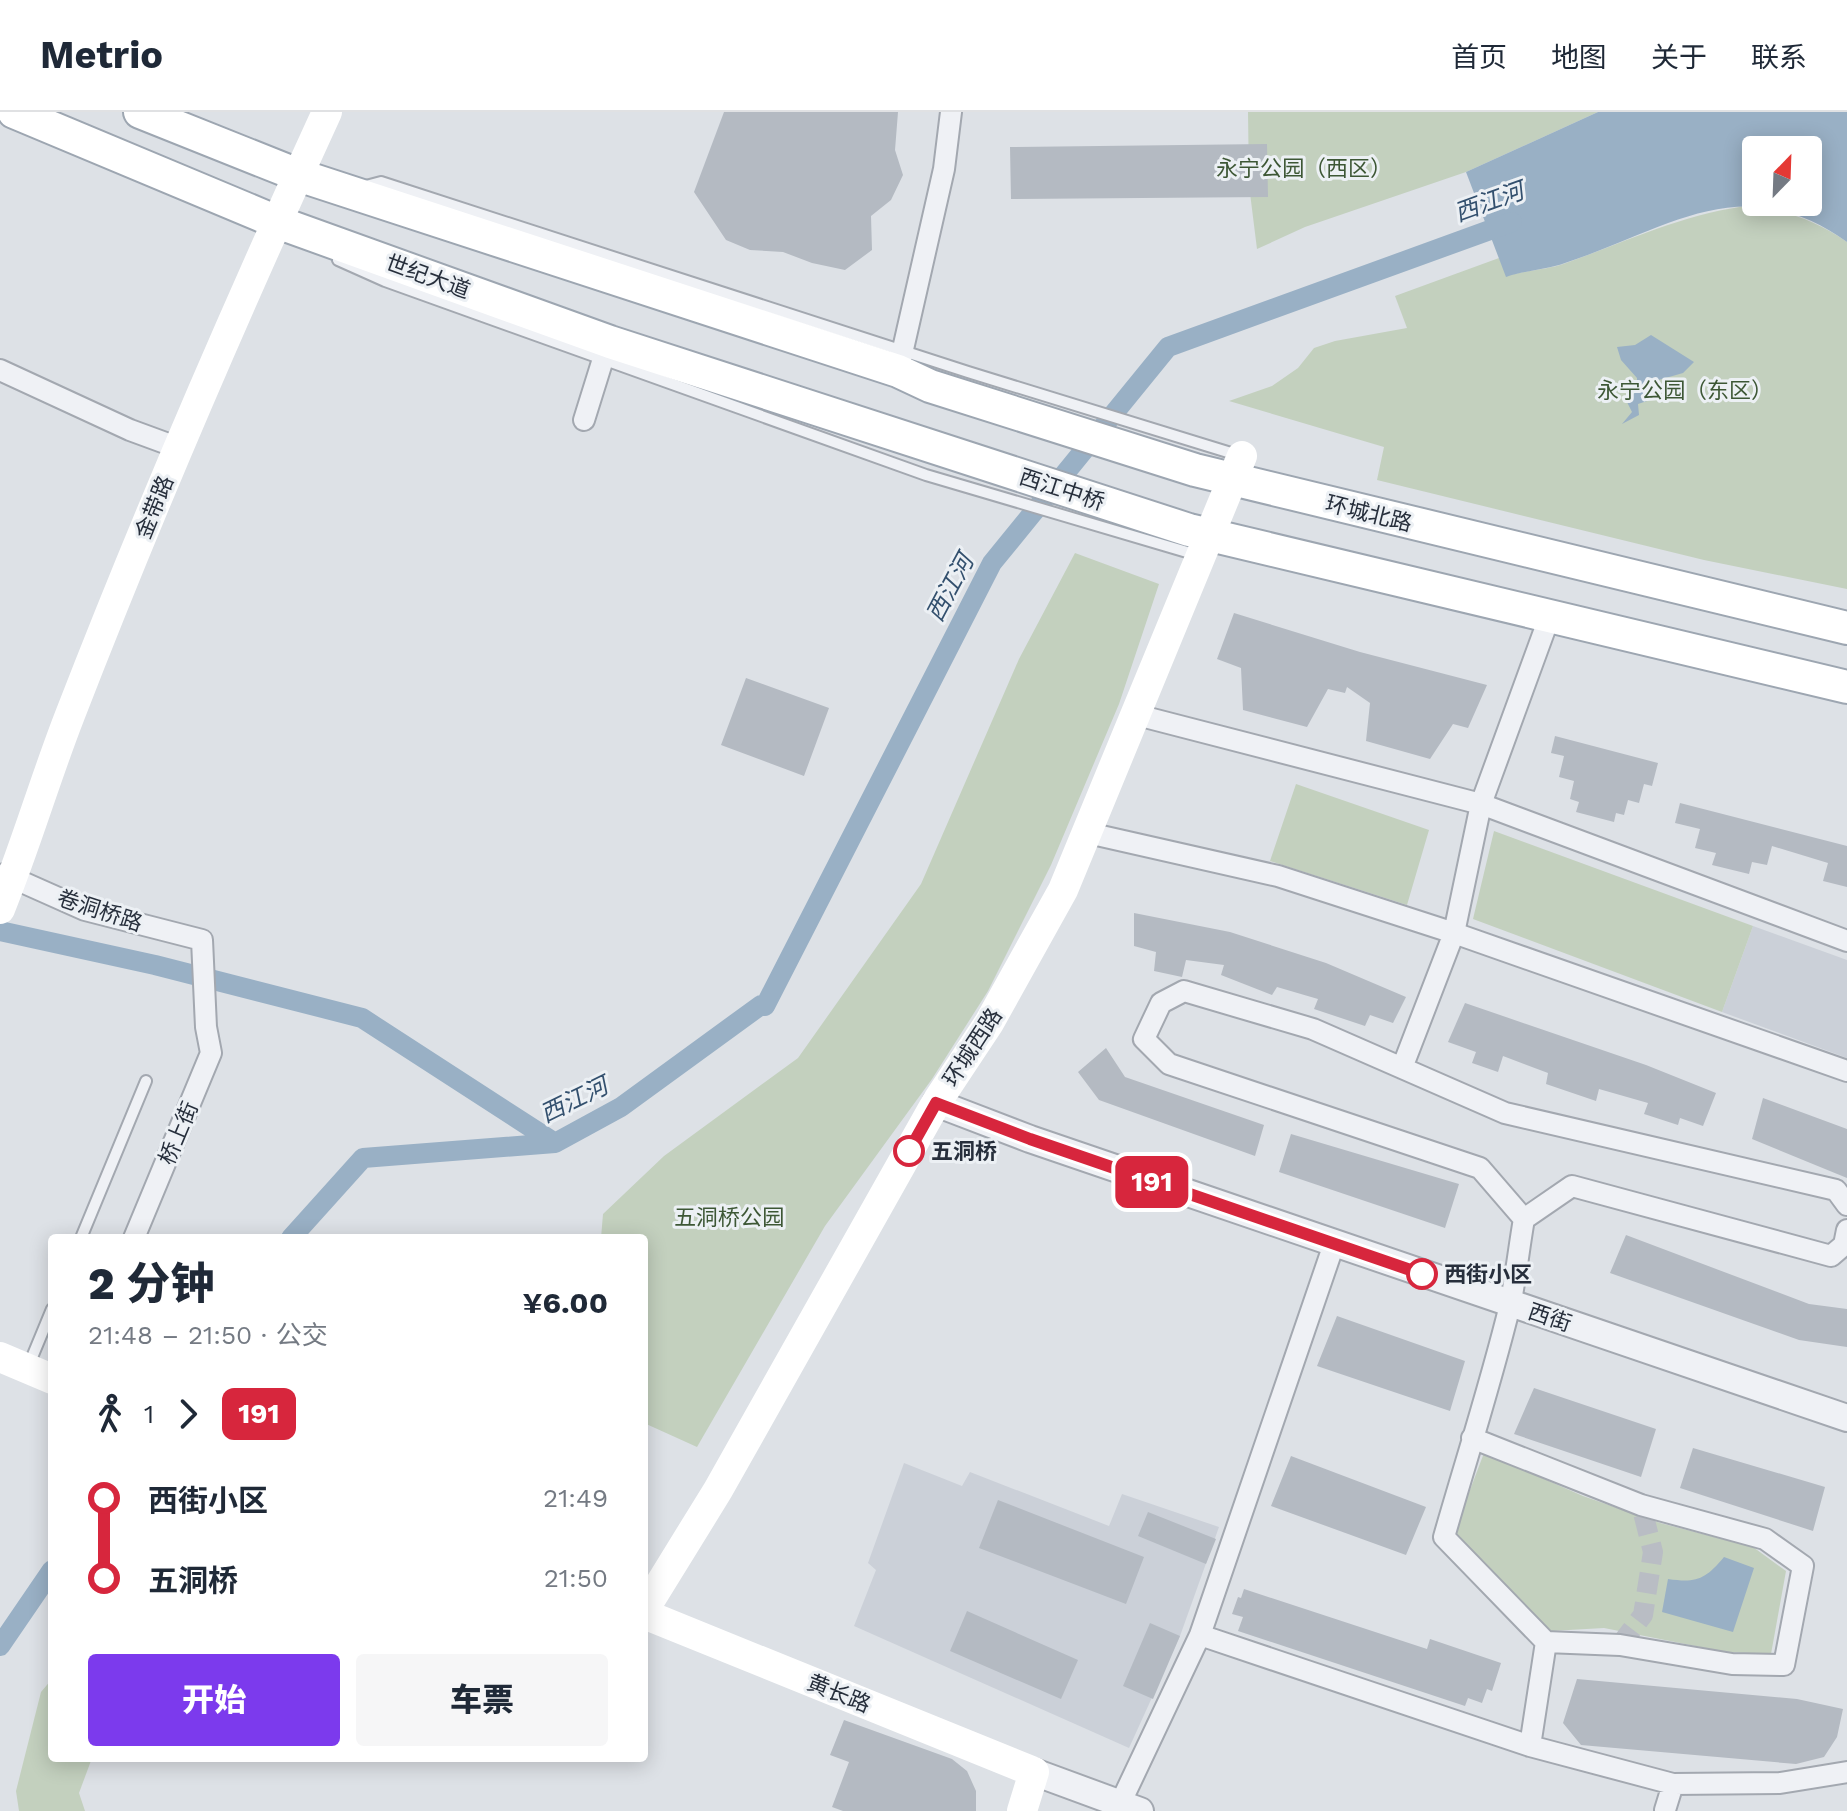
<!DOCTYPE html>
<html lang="zh">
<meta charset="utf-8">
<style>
:root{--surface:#fff;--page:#f6f6f7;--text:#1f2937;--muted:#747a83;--line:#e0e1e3;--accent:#7c3aed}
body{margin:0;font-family:"Work Sans","Noto Sans SC",sans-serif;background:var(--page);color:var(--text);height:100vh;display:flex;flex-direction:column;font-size:30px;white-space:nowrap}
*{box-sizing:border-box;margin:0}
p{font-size:26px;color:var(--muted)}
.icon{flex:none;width:44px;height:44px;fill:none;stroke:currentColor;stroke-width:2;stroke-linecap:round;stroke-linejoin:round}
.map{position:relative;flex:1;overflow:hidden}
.details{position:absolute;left:48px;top:1122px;width:600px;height:528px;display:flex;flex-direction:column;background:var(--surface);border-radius:8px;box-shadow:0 4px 20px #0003}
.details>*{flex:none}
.badge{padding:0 16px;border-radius:12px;font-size:28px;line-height:52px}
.needle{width:52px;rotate:23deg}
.controls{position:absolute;left:1742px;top:24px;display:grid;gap:16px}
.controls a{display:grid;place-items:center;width:80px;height:80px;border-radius:8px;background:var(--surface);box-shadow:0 4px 20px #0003;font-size:40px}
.map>.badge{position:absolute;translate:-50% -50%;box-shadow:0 0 0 4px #fff}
.legs{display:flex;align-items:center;gap:12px;height:88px;padding:0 40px;font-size:26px}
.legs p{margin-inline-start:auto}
.summary{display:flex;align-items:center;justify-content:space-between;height:136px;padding:0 40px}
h1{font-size:44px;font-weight:800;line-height:60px}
.button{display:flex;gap:16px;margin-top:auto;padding:16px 40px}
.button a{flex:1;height:92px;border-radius:8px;background:var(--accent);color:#fff;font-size:32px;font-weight:800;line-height:92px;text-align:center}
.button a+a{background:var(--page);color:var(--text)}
ul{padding:0 40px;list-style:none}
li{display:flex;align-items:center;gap:28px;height:80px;font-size:30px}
li i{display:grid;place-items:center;width:12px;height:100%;margin:0 10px;background:currentColor}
li i::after{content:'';width:20px;height:20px;margin:-10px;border:6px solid;border-radius:50%;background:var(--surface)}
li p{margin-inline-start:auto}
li:first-child i{background:linear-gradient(#0000 50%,currentColor 0)}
li:last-child i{background:linear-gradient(currentColor 50%,#0000 0)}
header{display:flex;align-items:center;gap:48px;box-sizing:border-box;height:112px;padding:0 40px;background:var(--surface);border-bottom:2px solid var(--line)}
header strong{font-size:38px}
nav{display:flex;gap:44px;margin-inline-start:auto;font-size:28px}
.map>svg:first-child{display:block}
.built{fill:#cbd0d8}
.green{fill:#c3d0be}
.water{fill:#99b0c5;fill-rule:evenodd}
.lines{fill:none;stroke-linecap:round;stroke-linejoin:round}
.canal{stroke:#99b0c5;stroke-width:20}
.building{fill:#b4bac2}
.minor-tunnel{stroke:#b9bdc4;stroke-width:20;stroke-dasharray:20 10;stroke-linecap:butt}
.service-casing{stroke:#a3a8b0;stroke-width:14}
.minor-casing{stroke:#a3a8b0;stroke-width:24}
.tertiary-casing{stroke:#a3a8b0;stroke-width:30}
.primary-casing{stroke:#9da6b1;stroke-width:36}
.service{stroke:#eff1f5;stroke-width:10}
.minor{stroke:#eff1f5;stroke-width:20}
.tertiary{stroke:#eff1f5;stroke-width:26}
.secondary{stroke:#fff;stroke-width:30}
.primary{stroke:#fff;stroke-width:32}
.line-1-casing{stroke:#fff;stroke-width:18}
.line-1{stroke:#d7263d;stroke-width:12}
.stop-1-dot{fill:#fff;stroke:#d7263d;stroke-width:4}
.labels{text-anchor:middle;stroke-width:6;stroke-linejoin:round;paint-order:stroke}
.park-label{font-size:22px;fill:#3d5735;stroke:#ecf0f4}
.street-label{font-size:22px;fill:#272f3c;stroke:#ecf0f4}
.stop-label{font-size:22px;font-weight:bold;fill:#272f3c;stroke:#ecf0f4;text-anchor:start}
.water-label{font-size:24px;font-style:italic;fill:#33506e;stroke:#ecf0f4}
</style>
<header>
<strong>Metrio</strong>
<nav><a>首页</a><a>地图</a><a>关于</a><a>联系</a></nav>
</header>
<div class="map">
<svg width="1847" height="1699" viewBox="0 0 1847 1699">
<rect width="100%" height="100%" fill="#dde1e6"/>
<!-- built -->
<path class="built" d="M1753 814 1847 848V946L1722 900Z
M904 1351 962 1374 970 1360 1109 1414 1122 1382 1219 1415 1180 1524 1129 1636 854 1514 876 1458 868 1451Z"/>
<!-- green -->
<path class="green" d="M1248 0H1598L1466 60 1305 115 1257 137 1249 73Z
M1754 93C1789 100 1817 109 1847 130V477L1704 448 1377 368 1384 335 1229 289 1272 274 1298 256 1314 236 1335 229 1407 216 1395 184 1499 146 1507 164C1526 158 1547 158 1566 151 1631 128 1684 101 1754 93Z
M1075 441 1159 472 1119 592 1051 753 988 879 932 967 825 1114 697 1335 644 1311V1126H601L603 1102 664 1044 798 946 921 772 1019 547Z
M1296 672 1429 718 1407 793 1270 749Z
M1494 719 1753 814 1722 900 1473 807Z
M1484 1341 1583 1384 1660 1411 1753 1435 1786 1459 1771 1542 1726 1540 1604 1516 1551 1519 1453 1423Z
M52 1567V1646H92L79 1681 85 1699H19L16 1679 41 1580Z"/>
<!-- water -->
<path class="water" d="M1598 0H1847V130C1742 55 1669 117 1565 151 1546 158 1526 158 1506 165L1466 60ZM1756 38H1808V90H1756Z
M1651 223 1694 250 1683 261 1655 269 1650 288 1638 292 1639 303 1622 312 1632 300 1625 286 1637 280V266L1621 248 1617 235 1635 233Z
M1724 1445 1754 1456 1733 1520 1662 1500 1668 1467C1696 1471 1705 1468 1724 1445Z"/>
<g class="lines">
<!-- canal -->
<path class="canal" d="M0 819 155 853 362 906 555 1031
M291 1126 363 1046 555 1031 621 995 761 893 765 894 992 451 1168 235 1512 110
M0 1534 52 1458"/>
</g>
<!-- building -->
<path class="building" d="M724 0H898L895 38 903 63 891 88 871 104 872 138 845 158 812 151 783 140 750 138 726 128 694 80Z
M1267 32 1268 85 1011 87 1010 35Z
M1234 501 1360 540 1487 573 1468 616 1453 612 1430 647 1366 629 1370 591 1347 575 1345 581 1328 577 1307 615 1243 598 1241 556 1217 547Z
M746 566 829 596 804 664 721 633Z
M1555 624 1658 651 1652 674 1644 672 1639 691 1628 688 1624 703 1616 701 1614 710 1576 700 1579 690 1570 687 1574 669 1559 665 1564 644 1551 641Z
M1680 691 1847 734V775L1823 769 1828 751 1772 734 1767 753 1752 750 1749 762 1712 753 1716 741 1695 736 1700 717 1675 711Z
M1134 801 1230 820 1326 851 1406 885 1393 911 1370 903 1365 914 1314 897 1318 887 1277 875 1272 883 1221 863 1224 853 1186 848 1182 865 1154 859 1156 840 1134 834Z
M1465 891 1646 953 1716 981 1703 1014 1680 1006 1678 1013 1644 1002 1648 991 1599 977 1596 989 1546 972 1548 961 1503 944 1498 960 1472 951 1476 940 1448 930Z
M1106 936 1125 965 1264 1013 1255 1044 1099 988 1078 960Z
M1763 986 1847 1017V1066L1752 1027Z
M1291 1022 1459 1072 1445 1116 1279 1060Z
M1626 1123 1809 1192 1847 1197V1235L1799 1228 1610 1161Z
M1337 1204 1465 1249 1450 1299 1317 1254Z
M1534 1276 1656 1317 1641 1365 1514 1322Z
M1693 1336 1825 1375 1813 1419 1680 1376Z
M1291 1344 1426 1395 1406 1443 1271 1394Z
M998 1388 1144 1445 1126 1492 979 1436Z
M1148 1400 1216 1427 1206 1452 1138 1424Z
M1244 1477 1427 1537 1430 1527 1501 1551 1492 1579 1487 1577 1482 1591 1468 1586 1465 1594 1238 1519 1243 1505 1232 1502 1238 1485 1241 1486Z
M967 1499 1078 1548 1061 1587 950 1539Z
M1150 1511 1180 1524 1153 1587 1123 1574Z
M1577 1567 1797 1587 1843 1597 1837 1625 1824 1645 1796 1652 1581 1633 1563 1611Z
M844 1608 952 1647 967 1659 976 1679V1699H843L832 1695 849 1650 830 1643Z"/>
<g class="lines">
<!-- minor-tunnel -->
<path class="minor-tunnel" d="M1620 1533 1643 1503 1653 1440 1641 1393"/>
<defs>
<path id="service" d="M362 75 381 70 968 260 1231 341
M338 148 385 169 926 363 1197 443
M81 1126 146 969
M28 1255 52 1197"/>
<path id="minor" d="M0 258 130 318 179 336
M898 259 944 57 951 0
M584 308 603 247
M1137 603 1481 692 1847 829
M1088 721 1278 764 1454 821 1847 959
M4 762 85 798 202 828 206 915 211 941 134 1126
M1402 956 1454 821 1481 692 1549 506
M1524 1107 1480 1056 1169 952 1144 927 1161 891 1184 879 1313 917 1505 1001 1836 1078 1847 1093
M1472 1326 1641 1393 1765 1427 1803 1454 1784 1553 1732 1552 1620 1533 1546 1530 1444 1425C1466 1348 1491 1271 1510 1193 1516 1165 1519 1135 1524 1107L1572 1074 1831 1144 1844 1133 1847 1118
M1200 1523 1530 1634 1673 1672 1780 1671 1847 1660
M1530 1634 1546 1530
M1120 1692 1200 1523 1334 1132
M1665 1698 1673 1672"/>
<path id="tertiary" d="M936 991 1030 1027 1847 1306
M1034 1660 1140 1699"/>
<path id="primary" d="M14 0 277 110 610 230 1189 418 1847 575
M140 0 298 63 898 259 930 274 1195 358 1847 516"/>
</defs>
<!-- service casing -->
<use href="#service" class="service-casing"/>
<!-- minor casing -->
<use href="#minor" class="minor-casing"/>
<!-- tertiary casing -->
<use href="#tertiary" class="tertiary-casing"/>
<!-- primary casing -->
<use href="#primary" class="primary-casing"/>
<!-- service -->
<use href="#service" class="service"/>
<!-- minor -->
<use href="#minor" class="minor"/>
<!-- tertiary -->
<use href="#tertiary" class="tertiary"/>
<!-- secondary -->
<path class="secondary" d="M0 797C26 733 45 667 70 603 149 399 236 198 327 0
M0 1245 52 1267
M644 1498 718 1378 936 991 989 911 1063 778 1242 344
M644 1502 1034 1660 1022 1699"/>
<!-- primary -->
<use href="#primary" class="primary"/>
</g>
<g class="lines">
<defs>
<path id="line-1" d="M909 1039 936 991 1030 1027 1422 1162"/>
</defs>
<!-- line-1 casing -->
<use href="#line-1" class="line-1-casing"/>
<!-- line-1 -->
<use href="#line-1" class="line-1"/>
</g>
<!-- markers -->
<g class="stop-1-dot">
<circle cx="909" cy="1039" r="14"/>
<circle cx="1422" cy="1162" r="14"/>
</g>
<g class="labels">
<!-- park labels -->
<g class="park-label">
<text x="1304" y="64">永宁公园（西区）</text>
<text x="1685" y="286">永宁公园（东区）</text>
<text x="729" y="1113">五洞桥公园</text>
</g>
<!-- street labels -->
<g class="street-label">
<text transform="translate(428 164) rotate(20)" y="8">世纪大道</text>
<text transform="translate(1062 377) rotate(18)" y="8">西江中桥</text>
<text transform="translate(154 395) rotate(-68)" y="8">金带路</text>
<text transform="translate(1369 401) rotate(14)" y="8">环城北路</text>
<text transform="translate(100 798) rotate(18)" y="8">卷洞桥路</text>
<text transform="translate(972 935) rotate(-57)" y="8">环城西路</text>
<text transform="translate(178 1021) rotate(-67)" y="8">桥上街</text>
<text transform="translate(1550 1205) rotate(19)" y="8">西街</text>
<text transform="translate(839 1581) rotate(22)" y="8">黄长路</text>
</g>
<!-- stop labels -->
<g class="stop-label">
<text x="931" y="1047">五洞桥</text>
<text x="1444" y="1170">西街小区</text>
</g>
<!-- water labels -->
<g class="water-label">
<text transform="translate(1489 90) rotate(-20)" y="8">西江河</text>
<text transform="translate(950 476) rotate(-62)" y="8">西江河</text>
<text transform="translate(574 988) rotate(-26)" y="8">西江河</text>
</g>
</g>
</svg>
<div class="controls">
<a><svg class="needle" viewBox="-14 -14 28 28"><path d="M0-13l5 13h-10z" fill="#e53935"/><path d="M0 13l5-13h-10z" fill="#747a83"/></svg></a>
</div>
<b class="badge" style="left:1152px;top:1070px;background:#d7263d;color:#fff">191</b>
<section class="details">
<div class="summary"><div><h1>2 分钟</h1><p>21:48 – 21:50 · 公交</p></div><b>¥6.00</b></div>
<div class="legs"><svg class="icon" aria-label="walk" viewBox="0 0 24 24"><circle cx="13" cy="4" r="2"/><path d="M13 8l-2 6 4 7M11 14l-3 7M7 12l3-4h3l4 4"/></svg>1<svg class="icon" aria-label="forward" viewBox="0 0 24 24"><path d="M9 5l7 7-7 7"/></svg><b class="badge" style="background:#d7263d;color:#fff">191</b></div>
<ul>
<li><i style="color:#d7263d"></i><b>西街小区</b><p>21:49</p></li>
<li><i style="color:#d7263d"></i><b>五洞桥</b><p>21:50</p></li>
</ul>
<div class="button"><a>开始</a><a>车票</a></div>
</section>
</div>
